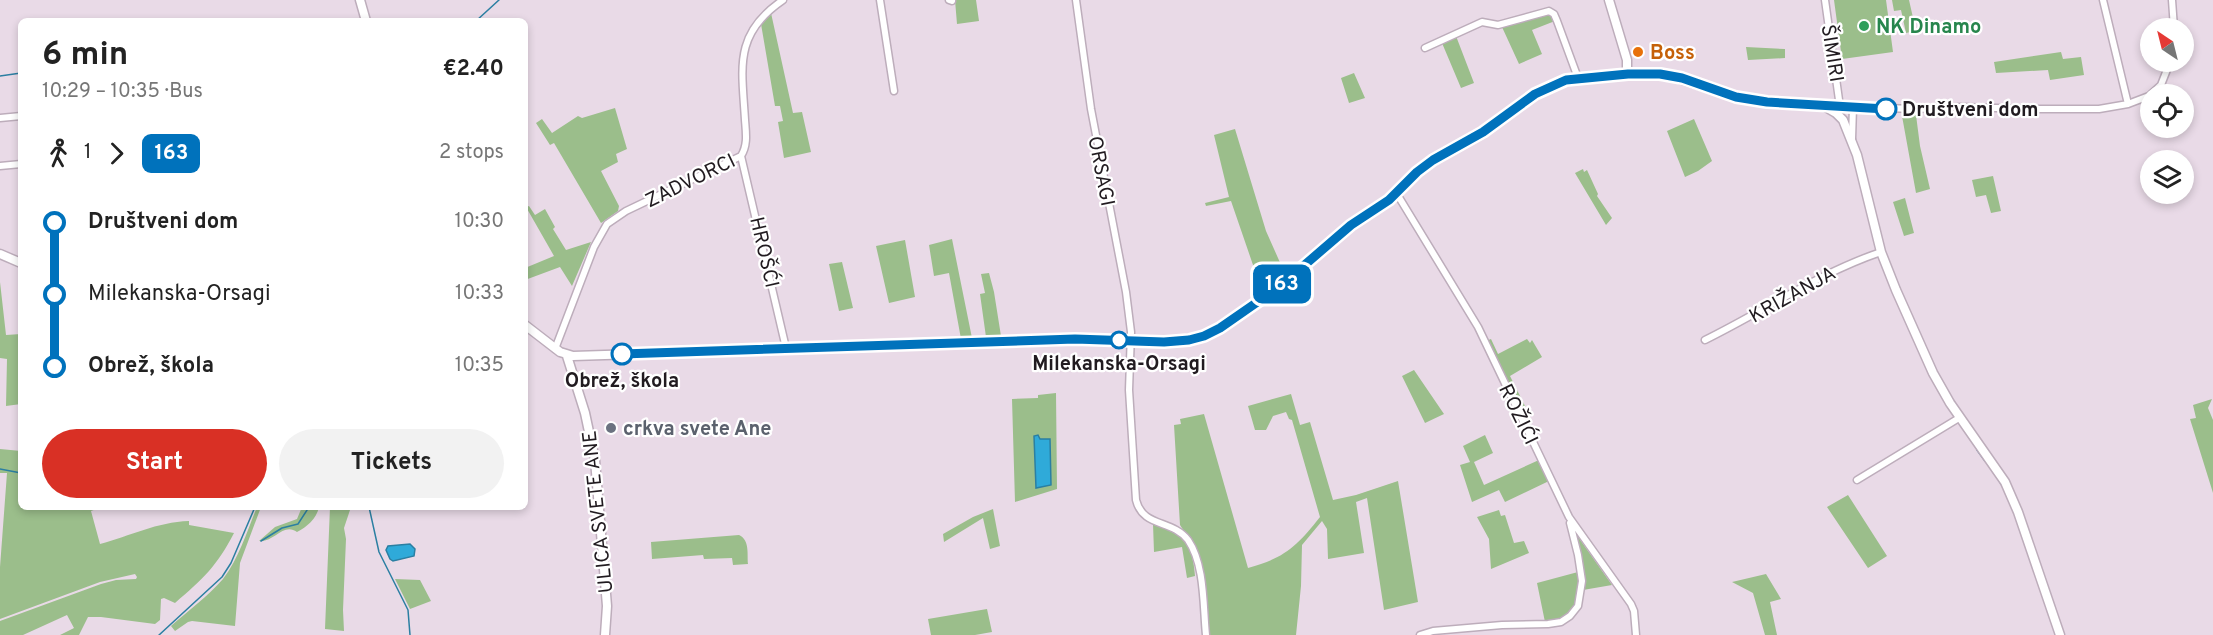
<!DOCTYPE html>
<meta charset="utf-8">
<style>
:root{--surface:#fff;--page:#f2f2f2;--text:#222;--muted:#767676;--accent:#d93025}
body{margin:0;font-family:Overpass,sans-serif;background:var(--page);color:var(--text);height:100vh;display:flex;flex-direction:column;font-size:22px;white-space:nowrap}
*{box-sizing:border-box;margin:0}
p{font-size:20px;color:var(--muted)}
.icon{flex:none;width:33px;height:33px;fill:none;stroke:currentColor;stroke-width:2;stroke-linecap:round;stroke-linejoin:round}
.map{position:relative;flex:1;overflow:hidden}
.drawer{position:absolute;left:18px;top:18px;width:510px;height:492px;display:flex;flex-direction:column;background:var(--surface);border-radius:9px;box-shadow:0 3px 9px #0003}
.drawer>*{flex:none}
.badge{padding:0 12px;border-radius:9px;font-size:21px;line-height:39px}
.needle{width:39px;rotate:325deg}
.controls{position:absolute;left:2140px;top:18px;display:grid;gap:12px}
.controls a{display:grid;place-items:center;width:54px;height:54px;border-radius:50%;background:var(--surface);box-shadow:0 3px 9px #0003;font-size:30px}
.map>.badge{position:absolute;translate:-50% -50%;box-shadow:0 0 0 3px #fff}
.legs{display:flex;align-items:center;gap:9px;height:66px;padding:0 24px;font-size:20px}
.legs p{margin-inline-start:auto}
.head{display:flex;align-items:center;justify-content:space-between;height:102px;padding:0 24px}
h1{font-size:33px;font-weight:700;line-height:45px}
.button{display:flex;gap:12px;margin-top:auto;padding:12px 24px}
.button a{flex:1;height:69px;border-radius:36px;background:var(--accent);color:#fff;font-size:24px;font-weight:700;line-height:69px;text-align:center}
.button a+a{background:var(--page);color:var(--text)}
ul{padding:0 24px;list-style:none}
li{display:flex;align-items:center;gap:21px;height:72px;font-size:22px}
li i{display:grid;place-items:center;width:9px;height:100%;margin:0 8px;background:currentColor}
li i::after{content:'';width:15px;height:15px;margin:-8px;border:4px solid;border-radius:50%;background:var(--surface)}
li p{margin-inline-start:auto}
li:first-child i{background:linear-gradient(#0000 50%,currentColor 0)}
li:last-child i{background:linear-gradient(currentColor 50%,#0000 0)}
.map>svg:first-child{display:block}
.green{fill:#9bbe8b}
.water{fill:#2faad9;stroke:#2b7fa2;stroke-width:1.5}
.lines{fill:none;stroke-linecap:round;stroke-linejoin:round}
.stream{stroke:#2b7fa2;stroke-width:1.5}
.street-casing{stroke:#bdadbb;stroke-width:9}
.secondary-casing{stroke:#bdadbb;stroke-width:11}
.street{stroke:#fff;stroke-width:6}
.secondary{stroke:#fff;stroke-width:8}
.line-1-casing{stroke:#fff;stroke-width:14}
.line-1{stroke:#0072bc;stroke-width:9}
.leisure-dot{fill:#2e9e5b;stroke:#fff;stroke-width:2}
.food-dot{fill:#e8710a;stroke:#fff;stroke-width:2}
.stop-1-dot{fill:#fff;stroke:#0072bc;stroke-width:3}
.worship-dot{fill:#6b7280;stroke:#fff;stroke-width:2}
.labels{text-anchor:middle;stroke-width:4.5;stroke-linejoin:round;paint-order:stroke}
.leisure-label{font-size:20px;font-weight:bold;fill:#27864d;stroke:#fff;text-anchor:start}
.food-label{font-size:20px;font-weight:bold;fill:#c56008;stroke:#fff;text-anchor:start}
.street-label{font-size:20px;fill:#211b20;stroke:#fff}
.stop-label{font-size:20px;font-weight:bold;fill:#211b20;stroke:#fff}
.worship-label{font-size:20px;font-weight:bold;fill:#5b616d;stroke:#fff;text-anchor:start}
</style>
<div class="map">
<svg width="2213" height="635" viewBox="0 0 2213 635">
<rect width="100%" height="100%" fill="#e9dae7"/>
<!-- green -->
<path class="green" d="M955 0H976L979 21 957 24Z
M1834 0H1886L1893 52 1842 59Z
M1892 0H1909L1916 31 1906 33 1901 10 1894 11Z
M771 13 793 113 802 112 811 152 784 158 778 122 783 121 780 106H775L761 24Z
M1548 14H1551L1555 21 1532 30 1542 54 1519 64 1502 27Z
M1456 36 1474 83 1461 88 1442 43Z
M1746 47 1785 49V58L1748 60Z
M2061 52 2063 59 2081 57 2084 75 2050 80 2048 70 1996 73 1994 62Z
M1354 73 1365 98 1349 103 1341 78Z
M615 108 627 149 616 154 618 162 601 171 619 206 618 211 601 223 554 143 550 145 536 123 542 119 552 133 578 116 582 118Z
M1916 115 1920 146 1930 189 1916 193 1902 116Z
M1694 119 1712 161 1698 171 1685 177 1667 131Z
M1235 129 1266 231 1286 276 1263 294 1231 201 1206 206 1205 203 1229 197 1214 135Z
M1583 169 1584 172 1587 170 1598 194 1597 196 1612 218 1606 225 1575 173Z
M1993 176 2001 211 1991 213 1986 195 1976 197 1972 180Z
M1905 198 1914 233 1904 236 1893 202Z
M529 206 535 215 545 209 555 227 553 229 566 250 591 242 572 286 560 267 525 280V268L554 256 526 207Z
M952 239 972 338 961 339 949 273 934 276 929 245Z
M905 240 915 297 889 303 876 246Z
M842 262 853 308 839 311 829 264Z
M989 273 994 292 1001 336 986 337 980 294 985 293 981 274Z
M0 282 6 335 21 334V404L6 406 7 359 0 358Z
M1491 339 1498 354 1527 339 1530 343 1532 340 1542 357 1510 376 1526 408 1520 411 1486 341Z
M1414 370 1444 414 1425 423 1402 376Z
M1056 393 1057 489 1015 502 1012 399 1038 398V395Z
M1291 394 1300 425 1310 422 1333 500 1356 495 1398 481 1418 602 1384 610 1367 498 1356 502 1364 553 1328 559 1327 529 1322 521 1302 545 1301 586 1296 635H1210L1203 575 1195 548 1180 525 1174 425 1181 424 1180 419 1204 414 1248 568C1285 558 1297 546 1320 517L1292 420 1289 419 1286 412 1273 416 1266 430H1255L1248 406Z
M2212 399 2208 408 2213 420V493L2190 419 2196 418 2193 405Z
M1485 435 1493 453 1474 462 1484 485 1539 460 1549 481 1505 502 1499 490 1472 502 1460 465 1470 462 1463 446Z
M0 449 21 451V507H102L91 511 100 544C130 536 157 522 189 521V525L234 533C217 566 203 579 175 603L164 598 161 599 160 620 155 624 101 617H88L79 635H60L74 628 67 615 23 635H0V621L101 584 116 580 136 579 137 577 135 574 100 582 0 619V567L7 473H0Z
M1848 495 1887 556 1868 568 1827 507Z
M257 507H261L240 563 235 626 192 621 188 622 175 631 171 626C188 611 208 596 223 579 239 558 247 531 257 507Z
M302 507H319C317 518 307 527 297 532 283 522 274 543 259 541L275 527 297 519Z
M330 507H351L344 528 346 539 343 610 344 631 325 629Z
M993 509 1000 546 990 549 983 518 944 542 943 534 973 517Z
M1499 510 1501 516 1505 515 1514 543 1524 541 1529 553 1491 569 1489 539 1477 517Z
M1153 524C1183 533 1193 544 1195 576L1187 578 1182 547 1154 552Z
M1574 531 1612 585 1583 590Z
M739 535C750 540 747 554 748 564L733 565 732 558 704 559 703 555 652 559 651 542Z
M1578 572 1580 588 1574 610 1560 620 1545 622 1537 583Z
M1766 574 1781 599 1770 602 1777 635H1765L1753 593 1732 582Z
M395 579 420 580 431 601 410 609Z
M987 609 992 632 975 635H931L928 619Z"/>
<!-- water -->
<path class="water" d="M1038 435 1040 439H1050L1051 485 1036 488 1034 436Z
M410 544 415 549 414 556 393 561 390 559 386 550 388 546Z"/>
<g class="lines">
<!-- stream -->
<path class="stream" d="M476 21 499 0
M0 76 21 73
M1977 450 1985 461
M0 469 21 473
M1997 477 2005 491
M64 507H75
M369 507 379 552 408 610 410 635
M261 541 282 528 298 524 309 507
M159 635 222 577 231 563 255 507"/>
<defs>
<path id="street" d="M880 0 894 91
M949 0 952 1
M1076 0 1091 109 1126 292 1131 332 1129 390 1136 500C1143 528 1172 519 1188 540 1205 565 1203 606 1206 635
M1825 0 1840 107
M2103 0 2128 104
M2172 0 2174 28
M1425 48 1482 22 1498 25 1549 11 1554 14 1557 21 1578 78
M1824 106 1915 109 1961 107 2031 109H2099L2128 104 2149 96 2161 85 2170 62
M0 118 21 116
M1852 139 1853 107
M741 156 786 348
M0 166 21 164
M1397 194 1478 327 1569 517 1631 604 1634 611 1636 635
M1705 340C1764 311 1819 273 1881 252
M555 349 594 247 607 224 626 211 741 156C748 145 746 133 745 120 742 68 733 34 783 0
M1857 480 1959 418
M1420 635 1433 631 1502 625 1548 624 1561 622 1570 616 1578 606 1582 581 1578 555 1570 523"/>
<path id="secondary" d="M360 0 366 21
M1609 0 1627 60V74
M0 254 21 263
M525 325 560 352 573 356 1075 340 1164 342 1198 338 1220 328 1279 287 1351 225 1389 200 1425 165 1483 132 1544 89 1566 80 1578 78 1627 74 1671 76 1736 97 1782 104 1824 106 1836 113 1843 120 1857 155 1881 252 1896 290 1933 373 1950 403 2005 482 2018 512 2060 635
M567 356 585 413 595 460 607 606 605 635"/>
</defs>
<!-- street casing -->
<use href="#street" class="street-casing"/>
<!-- secondary casing -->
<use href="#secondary" class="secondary-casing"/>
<!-- street -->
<use href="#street" class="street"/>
<!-- secondary -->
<use href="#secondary" class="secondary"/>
</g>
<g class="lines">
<defs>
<path id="line-1" d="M622 354 1075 339 1164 342 1189 340 1204 336 1220 328 1279 287 1351 225 1389 200 1417 172 1433 160 1483 132 1535 94 1566 80 1628 74H1660L1682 78 1736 97 1767 102 1886 109"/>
</defs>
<!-- line-1 casing -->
<use href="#line-1" class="line-1-casing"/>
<!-- line-1 -->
<use href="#line-1" class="line-1"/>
</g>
<!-- markers -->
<circle class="leisure-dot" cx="1864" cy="26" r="6"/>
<circle class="food-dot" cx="1638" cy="52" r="6"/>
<g class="stop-1-dot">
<circle cx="1886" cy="109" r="10"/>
<circle cx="1119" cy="340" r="8"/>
<circle cx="622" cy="354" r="10"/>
</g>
<circle class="worship-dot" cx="611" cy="428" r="6"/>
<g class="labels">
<!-- leisure labels -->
<g class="leisure-label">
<text x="1876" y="33">NK Dinamo</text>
</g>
<!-- food labels -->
<g class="food-label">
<text x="1650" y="59">Boss</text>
</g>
<!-- street labels -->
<g class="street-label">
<text transform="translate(1833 53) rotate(81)" y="7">ŠIMIRI</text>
<text transform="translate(1102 171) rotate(79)" y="7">ORSAGI</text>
<text transform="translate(690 180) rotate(-26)" y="7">ZADVORCI</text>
<text transform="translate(765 252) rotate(77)" y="7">HROŠĆI</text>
<text transform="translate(1792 294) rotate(-29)" y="7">KRIŽANJA</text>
<text transform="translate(1519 414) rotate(64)" y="7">ROŽIĆI</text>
<text transform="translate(597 512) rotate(-96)" y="7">ULICA SVETE ANE</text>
</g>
<!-- stop labels -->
<g class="stop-label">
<text x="1902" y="116" text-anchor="start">Društveni dom</text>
<text x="1119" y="370">Milekanska-Orsagi</text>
<text x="622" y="387">Obrež, škola</text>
</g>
<!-- worship labels -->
<g class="worship-label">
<text x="623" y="435">crkva svete Ane</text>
</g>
</g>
</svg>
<div class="controls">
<a><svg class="needle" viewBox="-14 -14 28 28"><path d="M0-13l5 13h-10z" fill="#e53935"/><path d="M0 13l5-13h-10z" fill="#767676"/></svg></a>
<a><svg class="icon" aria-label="locate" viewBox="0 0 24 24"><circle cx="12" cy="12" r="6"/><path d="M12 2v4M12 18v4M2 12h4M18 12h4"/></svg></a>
<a><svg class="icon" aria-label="layers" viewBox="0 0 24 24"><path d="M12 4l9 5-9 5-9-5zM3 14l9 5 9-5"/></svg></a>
</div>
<b class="badge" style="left:1282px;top:284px;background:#0072bc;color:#fff">163</b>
<section class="drawer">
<div class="head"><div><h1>6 min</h1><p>10:29 – 10:35 · Bus</p></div><b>€2.40</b></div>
<div class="legs"><svg class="icon" aria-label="walk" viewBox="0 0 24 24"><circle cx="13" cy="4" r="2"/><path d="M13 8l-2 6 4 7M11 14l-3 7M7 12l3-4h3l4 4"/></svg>1<svg class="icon" aria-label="forward" viewBox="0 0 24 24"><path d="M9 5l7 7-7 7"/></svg><b class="badge" style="background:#0072bc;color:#fff">163</b><p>2 stops</p></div>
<ul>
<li><i style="color:#0072bc"></i><b>Društveni dom</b><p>10:30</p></li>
<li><i style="color:#0072bc"></i><span>Milekanska-Orsagi</span><p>10:33</p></li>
<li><i style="color:#0072bc"></i><b>Obrež, škola</b><p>10:35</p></li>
</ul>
<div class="button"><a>Start</a><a>Tickets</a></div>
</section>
</div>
